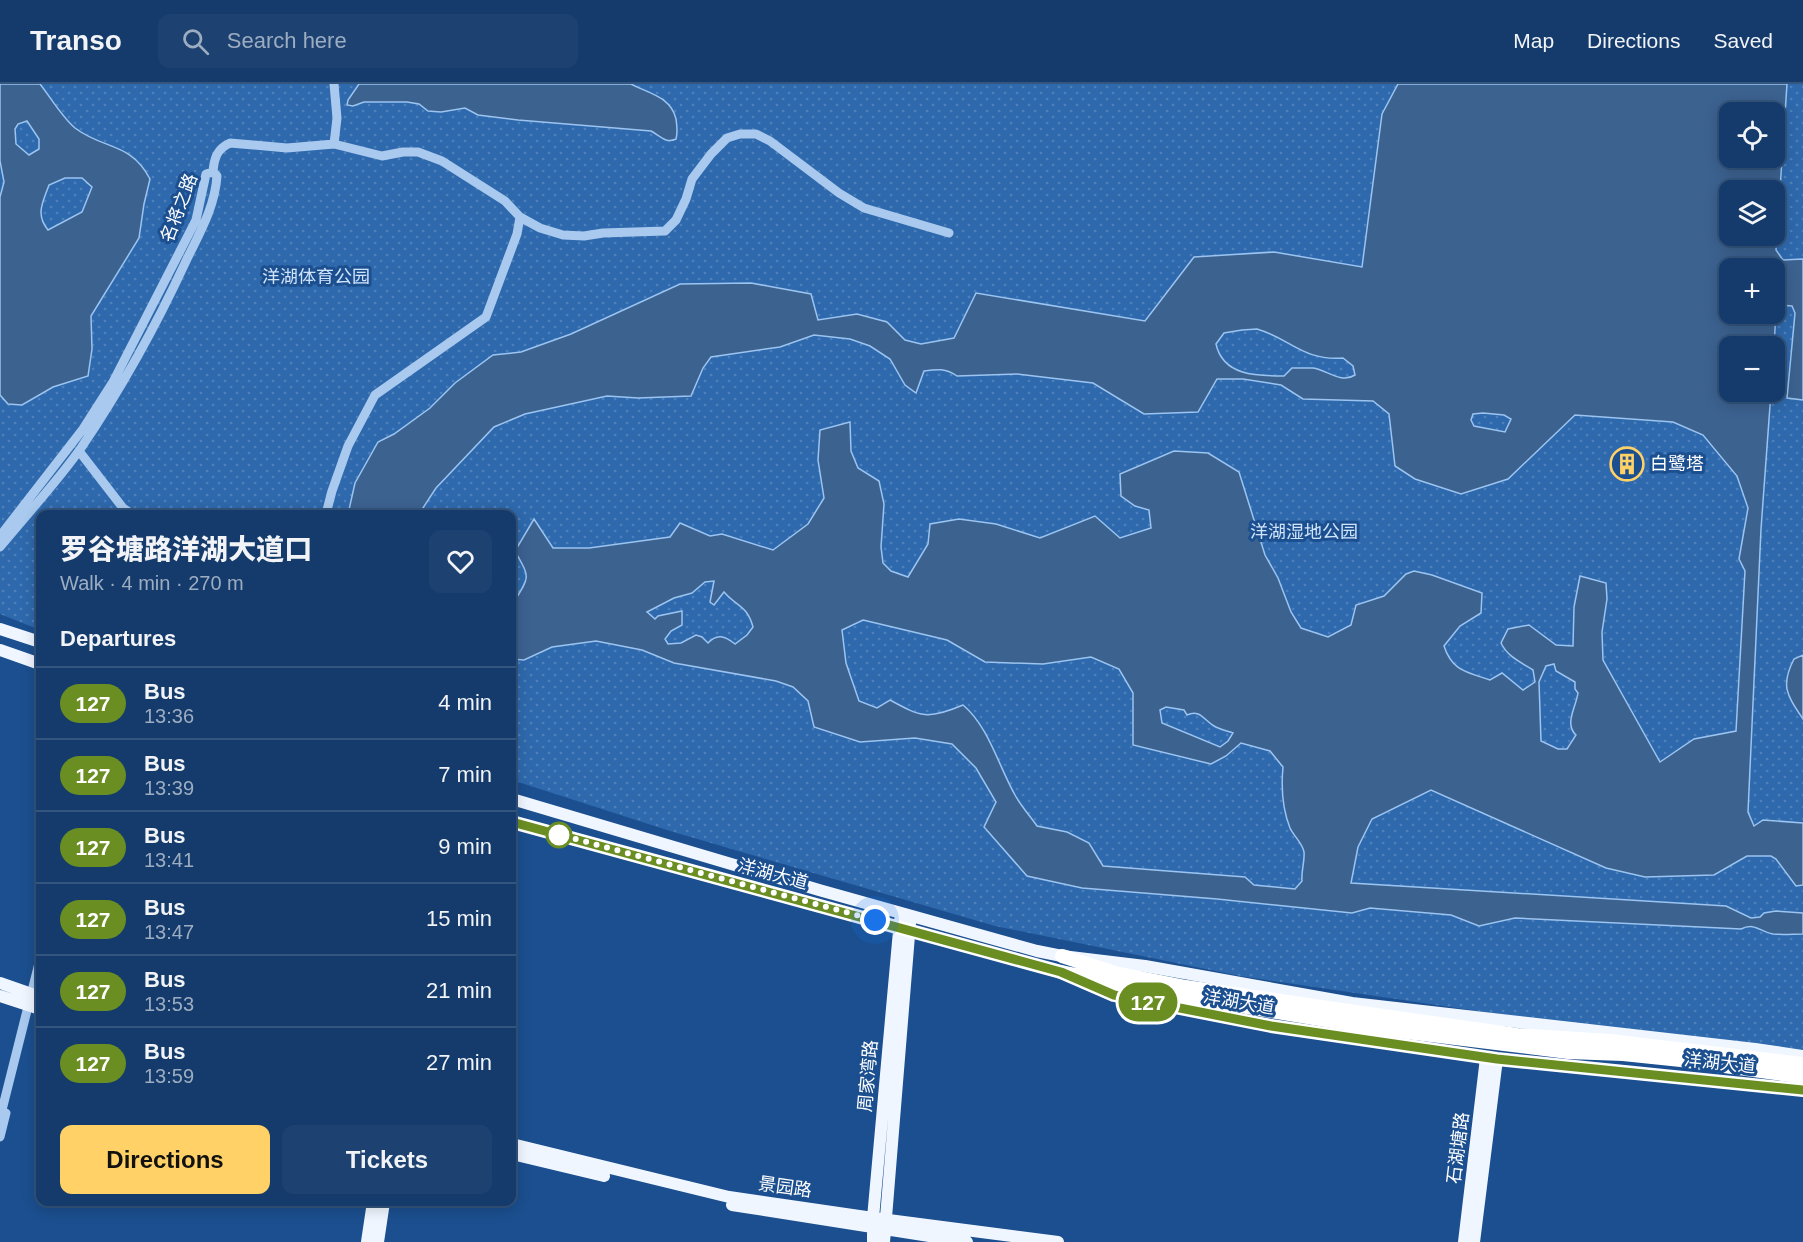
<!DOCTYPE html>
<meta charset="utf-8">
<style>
:root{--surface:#143b6b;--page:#1d4271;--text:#f1f3f6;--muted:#9dadc1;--line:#33557e;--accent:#ffd166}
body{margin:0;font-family:Helvetica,"Noto Sans SC",sans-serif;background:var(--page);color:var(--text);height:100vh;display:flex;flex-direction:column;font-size:22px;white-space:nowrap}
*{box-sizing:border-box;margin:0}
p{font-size:20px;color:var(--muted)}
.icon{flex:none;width:33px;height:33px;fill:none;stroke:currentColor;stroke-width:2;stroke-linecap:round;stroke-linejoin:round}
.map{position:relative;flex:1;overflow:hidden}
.drawer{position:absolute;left:36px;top:426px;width:480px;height:696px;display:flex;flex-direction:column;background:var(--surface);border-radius:12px;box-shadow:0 3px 15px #0003,0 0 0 2px var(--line)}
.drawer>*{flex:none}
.badge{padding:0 12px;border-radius:20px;font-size:21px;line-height:39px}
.buttons{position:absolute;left:1719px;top:18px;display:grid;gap:12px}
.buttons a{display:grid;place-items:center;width:66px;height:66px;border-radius:12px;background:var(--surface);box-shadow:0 3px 15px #0003,0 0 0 2px var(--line);font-size:30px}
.you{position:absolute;width:30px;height:30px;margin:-15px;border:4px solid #fff;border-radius:50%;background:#1a73e8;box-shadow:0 0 0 9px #1a73e833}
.map>.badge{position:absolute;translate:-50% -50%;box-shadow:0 0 0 3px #fff}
h2{padding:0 24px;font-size:22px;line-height:54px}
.round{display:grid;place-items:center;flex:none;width:63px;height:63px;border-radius:12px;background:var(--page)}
.headline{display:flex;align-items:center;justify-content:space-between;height:102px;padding:0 24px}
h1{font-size:28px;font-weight:800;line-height:45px}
.action{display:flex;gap:12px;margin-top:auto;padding:12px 24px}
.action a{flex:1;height:69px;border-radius:12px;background:var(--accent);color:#111;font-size:24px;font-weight:800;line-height:69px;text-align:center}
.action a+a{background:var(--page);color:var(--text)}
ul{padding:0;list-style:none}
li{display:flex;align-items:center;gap:18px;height:72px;padding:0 24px;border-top:2px solid var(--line)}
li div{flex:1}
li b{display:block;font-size:22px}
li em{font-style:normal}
li .badge{min-width:66px;font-weight:700;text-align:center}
header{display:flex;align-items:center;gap:36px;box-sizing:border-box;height:84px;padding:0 30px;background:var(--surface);border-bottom:2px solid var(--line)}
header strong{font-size:28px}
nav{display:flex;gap:33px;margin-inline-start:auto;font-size:21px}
.search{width:420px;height:54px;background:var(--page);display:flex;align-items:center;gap:15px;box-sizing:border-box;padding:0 21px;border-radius:12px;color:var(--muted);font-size:22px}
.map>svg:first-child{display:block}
.park{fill:url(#park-dots);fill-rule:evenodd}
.water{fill:#3c6290;stroke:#9cc4f0;stroke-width:1.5;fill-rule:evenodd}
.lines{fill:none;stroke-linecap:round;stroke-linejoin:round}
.minor{stroke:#a9c9ee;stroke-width:9}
.major{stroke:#f0f6ff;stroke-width:12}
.highway{stroke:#fff;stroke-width:14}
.line-casing{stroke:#fff;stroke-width:14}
.line{stroke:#6b8e23;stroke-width:9}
.walk{stroke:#fff;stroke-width:6;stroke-dasharray:0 10.8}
.stop-dot{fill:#fff;stroke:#6b8e23;stroke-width:3}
.labels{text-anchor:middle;stroke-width:6;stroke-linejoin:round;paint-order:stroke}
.street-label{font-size:18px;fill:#fff;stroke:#1b4f8f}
.park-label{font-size:18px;fill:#cfe3fa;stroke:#1b4f8f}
.poi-label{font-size:18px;fill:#fff;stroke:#1b4f8f;text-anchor:start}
</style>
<header>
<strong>Transo</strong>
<div class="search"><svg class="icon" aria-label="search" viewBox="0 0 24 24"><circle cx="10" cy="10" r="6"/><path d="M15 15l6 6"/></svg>Search here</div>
<nav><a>Map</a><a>Directions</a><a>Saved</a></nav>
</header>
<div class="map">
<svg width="1803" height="1158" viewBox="0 0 1803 1158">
<defs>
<pattern id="park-dots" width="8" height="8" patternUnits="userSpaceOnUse" patternTransform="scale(1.5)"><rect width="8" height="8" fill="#2e69ad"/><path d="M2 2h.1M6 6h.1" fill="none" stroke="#4d80b9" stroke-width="1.8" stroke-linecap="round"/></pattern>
</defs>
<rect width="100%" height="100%" fill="#1b4f8f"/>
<!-- park -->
<path class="park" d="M0 0H1803V968L1484 928 1240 892 995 842 670 747 512 696V430H40V546L0 530ZM1730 28H1774V74H1730ZM1730 106H1774V152H1730ZM1730 184H1774V230H1730ZM1730 262H1774V308H1730Z"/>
<!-- water -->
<path class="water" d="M0 0H40C51 14 62 33 75 44 104 66 131 58 150 95L144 120 139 154 91 232 92 265 88 292 53 303 22 321 8 320 0 311V113L4 98 0 77ZM27 37 39 55V65L29 71 16 60 15 45 18 40ZM65 94H82L92 103 82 128 48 146C35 130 43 118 49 101Z
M359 0H631C650 10 671 13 676 35 677 42 678 48 676 55 666 60 660 52 651 47L518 36 478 31 465 24 441 28 428 27 419 20 407 18H364L353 22 347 21 348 16Z
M1398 0H1787L1776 166 1783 176 1803 175V316L1787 314 1795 229 1792 222 1780 221 1776 228 1774 262H1730V308H1771L1761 445 1748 728 1754 742 1763 736 1803 739V801L1796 802 1776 775 1771 772H1747L1714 791 1645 793 1606 784 1431 706 1372 735 1358 763 1351 799 1726 822 1751 834 1760 833 1764 829 1776 827 1803 829V850C1793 850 1783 851 1773 850 1760 848 1755 838 1741 845L1515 834 1479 842 1451 831 1370 824 1352 829 1217 815 1082 804 1027 792 984 743 996 718 976 684 952 660 915 654 860 658 814 643 808 617 793 603 776 597 674 579 642 566 596 557 552 563 524 576 512 575V518L515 516C531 491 529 493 515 467L534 435 553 464H589L670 453 680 439 710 452 722 450 773 466 808 440 824 414 818 376 820 346 850 338 851 367 858 384 879 397 884 420 881 463 883 479 891 487 908 493 928 460 930 440 959 435 996 440 1040 454 1095 432 1120 454 1151 444 1149 426 1135 422 1121 412 1120 390 1174 367 1208 369 1239 388 1265 471 1278 494 1291 528 1301 544 1328 553 1351 541 1356 521 1384 512 1406 490 1414 487 1432 491 1482 509 1481 529 1460 542 1444 562C1452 587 1467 588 1490 596L1502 589 1523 606 1535 598 1533 586C1520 578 1507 572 1501 559L1508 545 1529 541 1556 561 1573 562 1574 523 1580 492 1606 499 1607 515 1602 548 1603 576 1660 678 1694 655 1736 647 1745 487 1739 475 1748 424 1737 392 1703 351 1673 338 1575 331 1508 395 1461 410 1415 395 1395 382 1389 330 1373 317 1303 315 1281 301 1243 295H1217L1198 328 1144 330 1093 299 1017 290 957 292C946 284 937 285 924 287L916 309 905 301 890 275 870 262 850 255 814 251 780 263 711 273 703 284 691 312 638 314 607 312 525 330 494 343 436 404 419 430H348L355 399 378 358 394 350 430 324 455 299 493 271 521 268 571 250 680 200 751 199 811 210 818 236 857 230 887 238 905 256 921 260 954 254 976 209 1145 237 1194 173 1274 168 1362 183 1382 30ZM1774 28V74H1730V28ZM1774 106V152H1730V106ZM1730 184H1774V230H1730ZM1257 245C1291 255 1303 277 1343 274L1353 282 1355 291C1341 300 1327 286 1313 284 1306 284 1299 284 1292 284L1284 292C1257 292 1223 292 1216 260L1224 249 1242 246ZM1483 329 1504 331 1511 335 1505 348 1474 342 1471 336 1473 330ZM714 497 710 518 714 521 724 508C737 523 747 521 753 543L747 551 735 560C725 552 717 549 708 559L702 553 696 551 681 559 668 560 665 555 671 547 682 541V527L658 532 655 535 647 528 674 514 692 509 705 498ZM863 536 947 556 985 578 1043 580 1091 573 1119 585 1133 609V661L1211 680 1226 672 1241 659 1270 667 1283 683C1281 704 1282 724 1290 744 1293 751 1303 760 1304 768 1305 777 1301 787 1302 797L1295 805 1254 801 1245 793 1103 782 1089 759 1067 748 1037 742C1030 732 1021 722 1015 711 998 681 989 643 963 621 928 636 921 633 890 616L877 624 859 617 846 579 842 546ZM1554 580 1556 587 1575 598V605L1578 609C1576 623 1564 640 1576 651L1567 665H1558L1541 657 1539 598 1546 582ZM1166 623 1184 626 1187 631C1200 625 1204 636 1214 642 1219 645 1227 647 1233 649L1228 657 1220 663 1162 639 1160 626Z
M1803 571V635C1787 611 1780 602 1794 575Z"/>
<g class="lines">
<!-- minor -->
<path class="minor" d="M334 0 337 34 334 60
M213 88C214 74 217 65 230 59L287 64 334 60 382 72 403 68H418L442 77 505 117 520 133 540 144 563 151 584 152 603 149 665 147 676 136 686 115 692 95 711 70 727 54 740 50H756L770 57 839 109 864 124 949 149
M79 367 123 424 132 430
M326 430 332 407 348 362 375 311 486 233 517 150 520 133
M0 452 83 345 113 298 196 136 206 90 213 88 217 92C215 123 199 150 186 177 156 242 121 305 81 364 57 398 27 430 0 463
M0 1034 40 875
M0 1053 6 1029"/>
<!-- major -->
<path class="major" d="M0 545 40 558
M0 566 40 580
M512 715 819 806 1037 867 1062 872 1145 882 1352 919 1755 965 1803 972
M512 738 1061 888 1114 911 1271 942 1497 975 1803 1006
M0 899 40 913
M0 912 40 925
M512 1060 729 1113 873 1134 1058 1158
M512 1070 604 1092
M732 1121 967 1158
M367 1158 373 1118
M378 1158 384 1118
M873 1158V1134L900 836
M884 1158 910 839
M1464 1158 1486 974
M1474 1158 1497 975"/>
<!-- highway -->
<path class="highway" d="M1062 872 1115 889 1186 903 1369 930 1517 951 1610 957 1803 980
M1061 888 1186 913 1374 944 1568 968 1623 970 1681 976 1803 993"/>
</g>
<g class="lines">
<defs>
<path id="line" d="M512 738 1061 888 1114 911 1271 942 1497 975 1803 1006"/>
</defs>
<!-- line casing -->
<use href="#line" class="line-casing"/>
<!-- line -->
<use href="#line" class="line"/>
<!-- walk -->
<path class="walk" d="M559 751 557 750 875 836"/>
</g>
<!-- icons -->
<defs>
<symbol id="building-ring" viewBox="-11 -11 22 22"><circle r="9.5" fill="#1b4f8f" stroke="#ffd166" stroke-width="1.5"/><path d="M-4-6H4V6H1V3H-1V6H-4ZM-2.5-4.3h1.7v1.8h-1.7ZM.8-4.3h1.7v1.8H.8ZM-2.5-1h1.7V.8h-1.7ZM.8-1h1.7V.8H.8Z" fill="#ffd166"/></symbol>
</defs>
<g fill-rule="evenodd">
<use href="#building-ring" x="1608" y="361" width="38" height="38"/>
</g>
<!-- markers -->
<circle class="stop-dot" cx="559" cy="751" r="12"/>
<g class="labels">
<!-- street labels -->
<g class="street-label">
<text transform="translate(179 124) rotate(-69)" y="6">名将之路</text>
<text transform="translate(773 790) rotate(15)" y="6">洋湖大道</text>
<text transform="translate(1239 918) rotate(10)" y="6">洋湖大道</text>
<text transform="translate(1720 979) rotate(6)" y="6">洋湖大道</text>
<text transform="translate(868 992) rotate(-85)" y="6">周家湾路</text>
<text transform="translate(1458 1064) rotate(-83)" y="6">石湖塘路</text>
<text transform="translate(785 1103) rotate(8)" y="6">景园路</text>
</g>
<!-- park labels -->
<g class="park-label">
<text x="316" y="199">洋湖体育公园</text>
<text x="1304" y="454">洋湖湿地公园</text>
</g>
<!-- poi labels -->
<g class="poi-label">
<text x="1650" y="386">白鹭塔</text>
</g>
</g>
</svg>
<div class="buttons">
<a><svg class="icon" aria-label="locate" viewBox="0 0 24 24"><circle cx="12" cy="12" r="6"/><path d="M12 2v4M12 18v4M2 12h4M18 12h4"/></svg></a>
<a><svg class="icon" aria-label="layers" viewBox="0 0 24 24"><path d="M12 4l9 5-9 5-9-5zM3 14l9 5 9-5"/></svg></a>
<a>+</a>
<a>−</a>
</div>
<div class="you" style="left:875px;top:836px"></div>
<b class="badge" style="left:1148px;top:918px;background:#6b8e23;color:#fff">127</b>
<section class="drawer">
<div class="headline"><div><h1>罗谷塘路洋湖大道口</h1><p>Walk · 4 min · 270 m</p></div><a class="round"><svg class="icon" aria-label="heart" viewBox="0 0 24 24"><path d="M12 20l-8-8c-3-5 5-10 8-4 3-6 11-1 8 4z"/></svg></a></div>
<h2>Departures</h2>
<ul>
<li><span class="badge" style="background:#6b8e23;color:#fff">127</span><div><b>Bus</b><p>13:36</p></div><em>4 min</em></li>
<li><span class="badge" style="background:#6b8e23;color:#fff">127</span><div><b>Bus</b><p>13:39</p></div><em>7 min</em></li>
<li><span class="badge" style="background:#6b8e23;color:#fff">127</span><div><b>Bus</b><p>13:41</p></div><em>9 min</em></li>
<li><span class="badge" style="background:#6b8e23;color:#fff">127</span><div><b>Bus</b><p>13:47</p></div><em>15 min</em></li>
<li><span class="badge" style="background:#6b8e23;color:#fff">127</span><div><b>Bus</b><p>13:53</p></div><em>21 min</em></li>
<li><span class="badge" style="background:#6b8e23;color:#fff">127</span><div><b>Bus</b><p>13:59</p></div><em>27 min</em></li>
</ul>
<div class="action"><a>Directions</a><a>Tickets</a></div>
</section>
</div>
